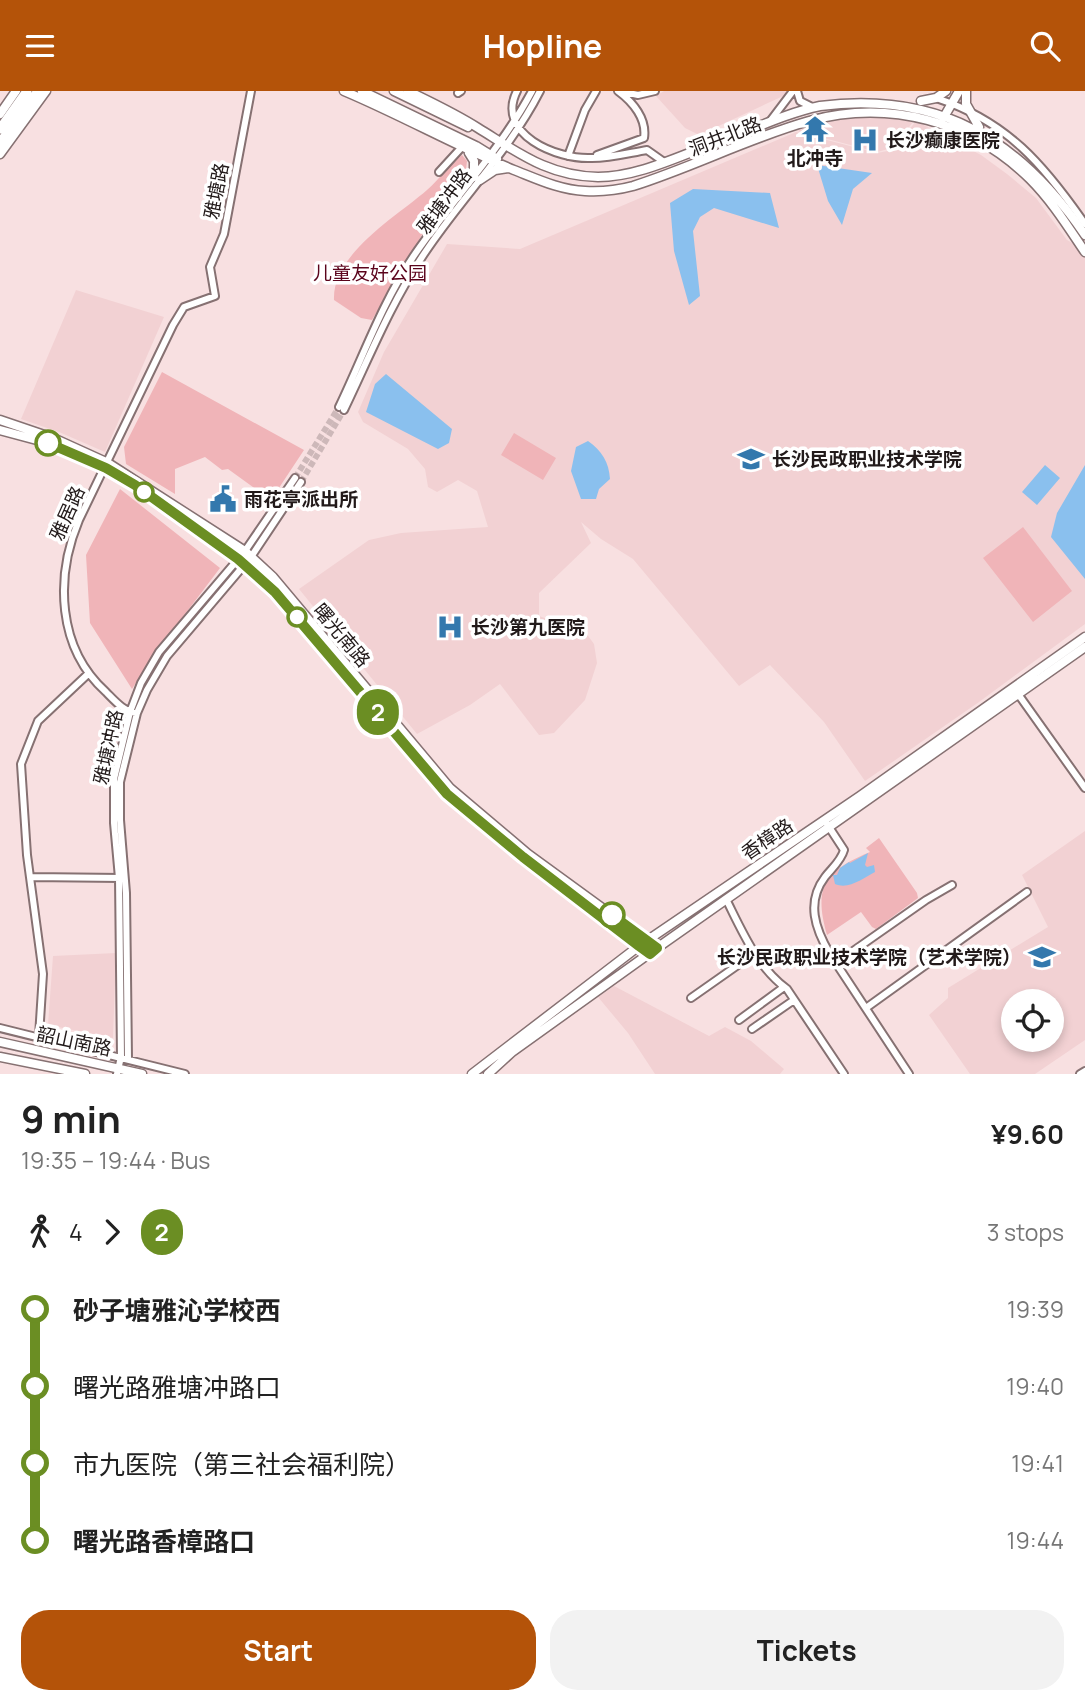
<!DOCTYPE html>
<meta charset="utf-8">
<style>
:root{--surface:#fff;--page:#f2f2f2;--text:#222;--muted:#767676;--accent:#b45309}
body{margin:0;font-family:Manrope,"Noto Sans SC",sans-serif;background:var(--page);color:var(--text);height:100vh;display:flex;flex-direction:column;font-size:26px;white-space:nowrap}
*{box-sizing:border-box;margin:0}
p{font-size:23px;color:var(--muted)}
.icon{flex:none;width:38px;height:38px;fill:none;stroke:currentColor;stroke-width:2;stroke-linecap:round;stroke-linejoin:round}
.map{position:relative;height:983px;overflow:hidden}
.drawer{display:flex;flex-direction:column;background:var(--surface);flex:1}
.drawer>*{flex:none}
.badge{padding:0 14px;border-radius:23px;font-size:24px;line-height:46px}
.tools{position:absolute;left:1001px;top:898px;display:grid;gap:14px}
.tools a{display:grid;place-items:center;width:63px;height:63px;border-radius:50%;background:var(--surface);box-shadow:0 4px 10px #0003;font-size:35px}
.map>.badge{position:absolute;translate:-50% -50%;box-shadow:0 0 0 4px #fff}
.legs{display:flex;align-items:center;gap:10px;height:77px;padding:0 21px;font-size:23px}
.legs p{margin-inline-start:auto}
.head{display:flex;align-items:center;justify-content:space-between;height:119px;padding:0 21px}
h1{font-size:38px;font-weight:700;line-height:52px}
.button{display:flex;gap:14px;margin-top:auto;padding:14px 21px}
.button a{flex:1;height:80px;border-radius:28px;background:var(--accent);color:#fff;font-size:28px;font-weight:700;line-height:80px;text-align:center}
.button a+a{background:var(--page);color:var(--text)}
ul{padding:0 21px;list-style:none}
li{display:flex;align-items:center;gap:24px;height:77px;font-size:26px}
li i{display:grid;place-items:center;width:10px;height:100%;margin:0 9px;background:currentColor}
li i::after{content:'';width:18px;height:18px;margin:-9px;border:5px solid;border-radius:50%;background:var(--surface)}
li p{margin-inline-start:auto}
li:first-child i{background:linear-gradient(#0000 50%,currentColor 0)}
li:last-child i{background:linear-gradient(currentColor 50%,#0000 0)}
header{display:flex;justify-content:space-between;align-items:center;height:91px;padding:0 21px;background:var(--accent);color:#fff;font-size:32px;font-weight:700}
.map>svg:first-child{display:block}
.built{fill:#f2d1d3;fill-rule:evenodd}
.green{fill:#f0b4b8}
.water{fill:#8ac0ee}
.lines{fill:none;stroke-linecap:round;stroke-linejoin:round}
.minor-tunnel{stroke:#cdb8b9;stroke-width:6;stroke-dasharray:6 3;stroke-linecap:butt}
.minor-casing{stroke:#867172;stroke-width:10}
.major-casing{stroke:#867172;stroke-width:11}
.highway-casing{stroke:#867172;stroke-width:12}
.minor{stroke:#fff;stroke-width:6}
.major{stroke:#fff;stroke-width:8}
.highway{stroke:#fff;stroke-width:9}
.line-1-casing{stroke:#fff;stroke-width:16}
.line-1{stroke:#6b8e23;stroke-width:10}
.stop-1-dot{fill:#fff;stroke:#6b8e23;stroke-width:3.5}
.labels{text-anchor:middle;stroke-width:7;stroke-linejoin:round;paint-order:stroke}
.street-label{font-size:19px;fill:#221a1a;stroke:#fff}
.poi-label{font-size:19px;font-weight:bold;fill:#221a1a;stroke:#fff;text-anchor:start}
.park-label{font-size:19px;fill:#5b041c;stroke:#fff}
</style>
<header><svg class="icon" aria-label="menu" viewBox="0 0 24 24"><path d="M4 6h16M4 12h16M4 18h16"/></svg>Hopline<svg class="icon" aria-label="search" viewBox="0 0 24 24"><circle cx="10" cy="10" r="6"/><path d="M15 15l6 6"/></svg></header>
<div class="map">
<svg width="1085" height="983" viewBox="0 0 1085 983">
<rect width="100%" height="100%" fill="#f8e0e1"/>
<!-- built -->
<path class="built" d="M664 0H794L699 44 685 37 656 5Z
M866 25 894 26 914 30 892 57 877 61 797 40 830 28Z
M916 30 981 64 1007 83 1036 107 1067 149 1085 159V533L979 611 865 690 824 631 770 574 739 595 633 468 601 448 581 431 591 452 539 502V525L586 542 594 553 597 572 585 609 554 642 539 644 500 593 470 614 417 643 299 498 369 449 401 442 488 436 477 400 458 389 437 401 428 396 425 378 408 358 363 331 358 321 384 261 447 153 520 158 796 41 877 62 893 59Z
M76 199 164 226 105 361 59 341 21 328Z
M1085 740V949L1035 983H970L929 924 948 907V897L1048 836 1022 784ZM1013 910H1052V948H1013Z
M116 862 113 947 48 934 53 865Z
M614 895 709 945 725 936 751 950 784 978 780 983H655L628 942 598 906Z"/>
<!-- green -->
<path class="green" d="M462 64 467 70 465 87 422 144 372 229 361 227 334 209C332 163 396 126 427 99 440 88 448 74 462 64Z
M162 281 304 359 271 409 228 378 222 379 205 366 175 378V403L126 373 124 356Z
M514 342 556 367 543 389 501 364Z
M120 398 220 477 151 568 132 598 90 532 86 464Z
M1023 436 1072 500 1033 531 983 467Z
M879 747 917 802 918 807 876 838 872 836 861 821 827 844C813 795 825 780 870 761L866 757Z"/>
<!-- water -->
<path class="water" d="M817 74 872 82 853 98 842 134 828 110Z
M693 98 770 102 779 137 714 117 700 126 693 140 700 205 689 214 674 160 670 112Z
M386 283 452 338 449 352 438 358 366 321 375 293Z
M588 350C602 360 609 371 610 388L599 398 596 408H581L571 380 576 356Z
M1045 374 1060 387 1037 414 1022 401Z
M1085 374V488L1051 446 1057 422Z
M868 762 865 774 867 776 874 774 875 781C863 787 849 799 835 793L833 784H837L840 777 849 771 850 772Z"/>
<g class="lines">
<!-- minor-tunnel -->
<path class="minor-tunnel" d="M295 387 339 316
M301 391 344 319"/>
<defs>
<path id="minor" d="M517 0C495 43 557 69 592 67 611 67 629 62 647 59L664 71
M620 0 638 4 655 0
M797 0 800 10 812 16
M458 2 461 0
M936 7C1007 30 1044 74 1085 133
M771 29 793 0
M597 64 644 47C647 28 633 11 618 0
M568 65 585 19 596 0
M439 81 461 57
M339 316C363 266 382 212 413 166 451 110 500 60 532 0
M344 319C369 267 390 214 422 166 459 109 509 61 540 0
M1018 603 1085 697
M137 622C124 621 115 610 106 601 57 557 55 486 79 429L173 234 184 216 215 205 210 176 224 143 251 0
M827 733 844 759C841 770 832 777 825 786 806 811 815 838 830 863L909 983
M30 786 122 787
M726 808C742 840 757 876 787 898L844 983
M836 872 926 809 952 794
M691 907 755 862
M866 917 1027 801
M739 929 784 896
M0 937 185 983
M752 938 794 909
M39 945 43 883 27 764 21 673 38 630 88 583
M128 967 126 802 120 729V691L137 622 147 599 167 565 251 466 301 391
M117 983 121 966 119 787 114 732V688L130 621 141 592 159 561 245 460 295 387
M1080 983 1085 980"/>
<path id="major" d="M344 0C401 24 456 55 514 79 537 88 560 99 585 100 602 101 618 99 633 95 693 76 749 47 809 30 889 8 971 30 1030 88 1052 110 1068 136 1085 161
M362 0 476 55 497 68
M394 0 468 36
M408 0C431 11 456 23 478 37 519 62 548 85 598 86 636 86 675 67 710 54 746 42 782 23 820 15 940 0 1020 49 1085 144
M966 0V13L979 36
M921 10 936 7 946 0
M0 23 16 0
M944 26 959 0
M469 62 474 70V86
M0 63 46 0
M480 89 495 79 508 77
M0 329 53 347 108 372 245 460 273 486 450 697 528 763 657 857
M0 339 48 352 106 377 135 394 228 459 275 501 447 703 523 766 650 863
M0 951 142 983
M0 966 85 983
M472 983 639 855 860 705 1085 546
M488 983 512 961 657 857 1085 556"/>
<path id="highway" d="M0 38 27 0
M0 52 38 0"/>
</defs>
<!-- minor casing -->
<use href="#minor" class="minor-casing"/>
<!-- major casing -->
<use href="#major" class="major-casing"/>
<!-- highway casing -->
<use href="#highway" class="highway-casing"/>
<!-- minor -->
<use href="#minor" class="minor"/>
<!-- major -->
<use href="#major" class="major"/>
<!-- highway -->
<use href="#highway" class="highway"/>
</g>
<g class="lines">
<defs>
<path id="line-1" d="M48 352 106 377 135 394 238 468 275 501 447 703 523 766 639 855 650 863 657 857 612 824"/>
</defs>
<!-- line-1 casing -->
<use href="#line-1" class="line-1-casing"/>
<!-- line-1 -->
<use href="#line-1" class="line-1"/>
</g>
<!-- icons -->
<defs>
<symbol id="temple-bare" viewBox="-9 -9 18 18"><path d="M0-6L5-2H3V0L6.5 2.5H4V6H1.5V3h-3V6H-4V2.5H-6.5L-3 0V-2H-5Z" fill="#3378ad" stroke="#fff" stroke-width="2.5" paint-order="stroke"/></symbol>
<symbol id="hospital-bare" viewBox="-9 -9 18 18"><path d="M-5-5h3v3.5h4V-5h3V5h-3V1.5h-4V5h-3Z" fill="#3378ad" stroke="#fff" stroke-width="2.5" paint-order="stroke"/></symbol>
<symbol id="university-bare" viewBox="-9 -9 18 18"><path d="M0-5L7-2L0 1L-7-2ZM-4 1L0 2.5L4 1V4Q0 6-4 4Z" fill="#3378ad" stroke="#fff" stroke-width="2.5" paint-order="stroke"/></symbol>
<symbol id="civic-bare" viewBox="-9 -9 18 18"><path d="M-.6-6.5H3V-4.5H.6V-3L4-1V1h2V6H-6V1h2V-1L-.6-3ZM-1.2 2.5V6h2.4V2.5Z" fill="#3378ad" stroke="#fff" stroke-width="2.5" paint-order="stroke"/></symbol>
</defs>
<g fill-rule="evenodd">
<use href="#temple-bare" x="796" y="19" width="38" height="38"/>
<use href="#hospital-bare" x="846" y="30" width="38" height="38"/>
<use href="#university-bare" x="732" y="349" width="38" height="38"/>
<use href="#civic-bare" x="204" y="389" width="38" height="38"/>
<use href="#hospital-bare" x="431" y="517" width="38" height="38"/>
<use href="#university-bare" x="1023" y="847" width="38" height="38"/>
</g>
<!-- markers -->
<g class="stop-1-dot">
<circle cx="48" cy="352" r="12"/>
<circle cx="144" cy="401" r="9"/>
<circle cx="297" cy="526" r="9"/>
<circle cx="612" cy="824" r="12"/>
</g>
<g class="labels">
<!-- street labels -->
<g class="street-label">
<text transform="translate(725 45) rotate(-21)" y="7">洞井北路</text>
<text transform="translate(216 100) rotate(-79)" y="7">雅塘路</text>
<text transform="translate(444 110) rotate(-53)" y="7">雅塘冲路</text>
<text transform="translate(67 422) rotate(-66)" y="7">雅居路</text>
<text transform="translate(342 544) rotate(50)" y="7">曙光南路</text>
<text transform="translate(108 656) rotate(-78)" y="7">雅塘冲路</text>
<text transform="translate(767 748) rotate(-34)" y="7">香樟路</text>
<text transform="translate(74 950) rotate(12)" y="7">韶山南路</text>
</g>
<!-- poi labels -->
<g class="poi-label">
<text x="886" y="56">长沙癫康医院</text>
<text x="815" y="74" text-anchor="middle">北冲寺</text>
<text x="772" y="375">长沙民政职业技术学院</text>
<text x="244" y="415">雨花亭派出所</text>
<text x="471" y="543">长沙第九医院</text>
<text x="1021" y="873" text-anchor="end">长沙民政职业技术学院（艺术学院）</text>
</g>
<!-- park labels -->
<g class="park-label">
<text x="370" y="189">儿童友好公园</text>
</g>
</g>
</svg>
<div class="tools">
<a><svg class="icon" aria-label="locate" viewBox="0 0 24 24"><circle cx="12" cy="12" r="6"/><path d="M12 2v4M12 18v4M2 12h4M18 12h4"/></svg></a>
</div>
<b class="badge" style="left:378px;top:621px;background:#6b8e23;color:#fff">2</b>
</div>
<section class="drawer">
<div class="head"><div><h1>9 min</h1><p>19:35 – 19:44 · Bus</p></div><b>¥9.60</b></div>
<div class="legs"><svg class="icon" aria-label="walk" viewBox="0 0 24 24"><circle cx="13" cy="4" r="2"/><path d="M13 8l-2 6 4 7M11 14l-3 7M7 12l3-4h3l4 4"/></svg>4<svg class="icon" aria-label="forward" viewBox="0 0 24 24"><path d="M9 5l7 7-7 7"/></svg><b class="badge" style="background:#6b8e23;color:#fff">2</b><p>3 stops</p></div>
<ul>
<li><i style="color:#6b8e23"></i><b>砂子塘雅沁学校西</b><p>19:39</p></li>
<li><i style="color:#6b8e23"></i><span>曙光路雅塘冲路口</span><p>19:40</p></li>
<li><i style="color:#6b8e23"></i><span>市九医院（第三社会福利院）</span><p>19:41</p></li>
<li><i style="color:#6b8e23"></i><b>曙光路香樟路口</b><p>19:44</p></li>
</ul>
<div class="button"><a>Start</a><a>Tickets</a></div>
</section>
